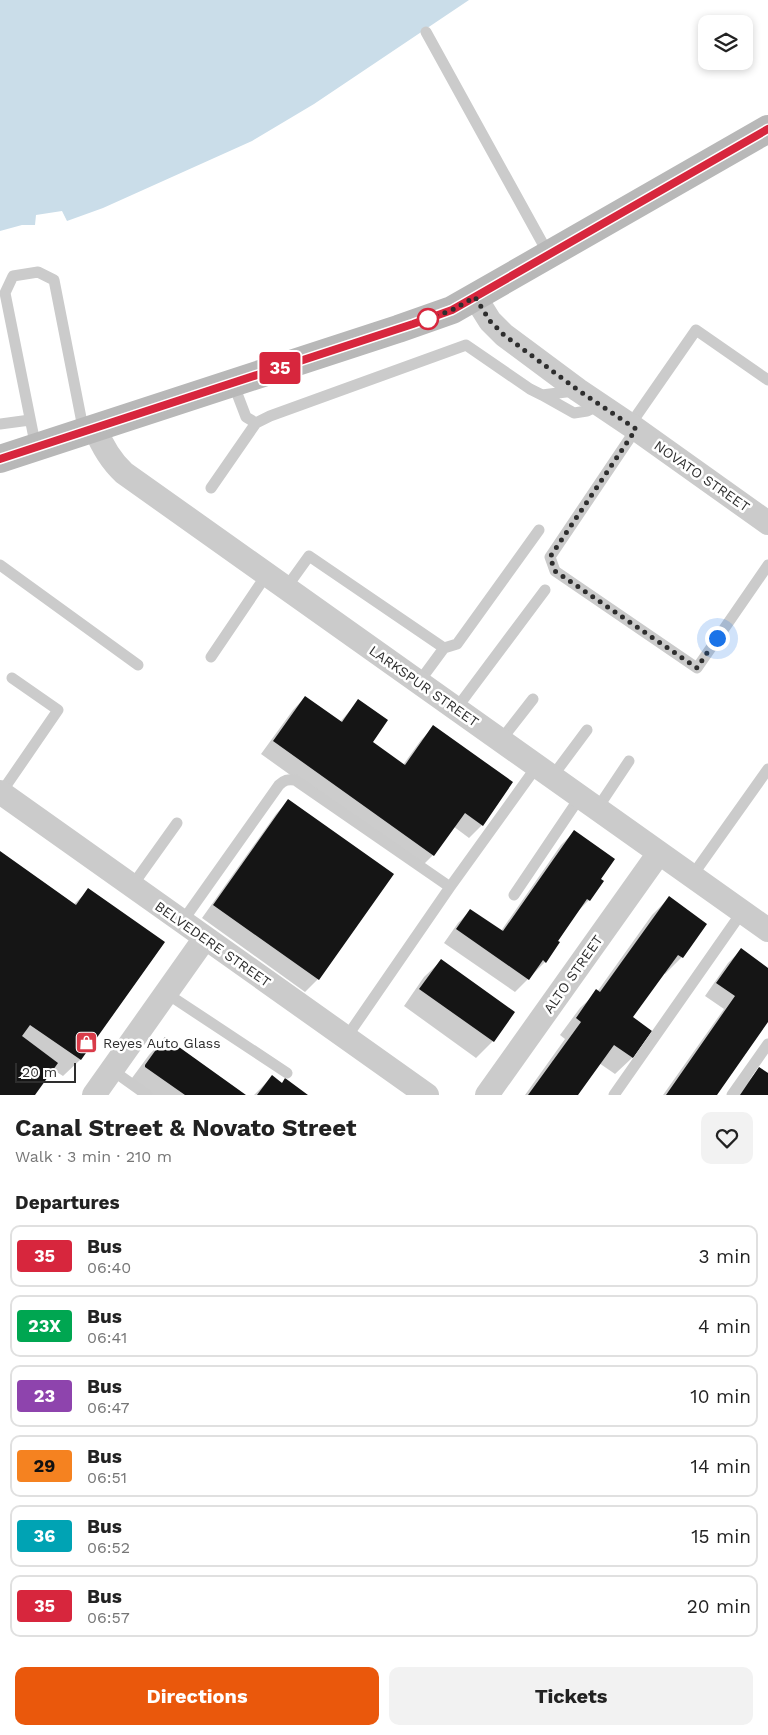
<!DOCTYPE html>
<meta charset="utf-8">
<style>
:root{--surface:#fff;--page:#f2f2f2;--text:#222;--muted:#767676;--line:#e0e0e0;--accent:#ea580c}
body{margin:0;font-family:"Work Sans",sans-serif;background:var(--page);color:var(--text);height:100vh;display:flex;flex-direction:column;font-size:19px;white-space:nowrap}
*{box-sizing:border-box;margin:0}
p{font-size:16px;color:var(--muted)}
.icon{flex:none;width:28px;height:28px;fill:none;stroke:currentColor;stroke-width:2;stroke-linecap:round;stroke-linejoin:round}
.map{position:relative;height:1095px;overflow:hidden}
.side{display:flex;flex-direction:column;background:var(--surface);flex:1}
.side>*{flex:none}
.badge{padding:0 10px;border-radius:4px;font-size:18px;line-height:32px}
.fabs{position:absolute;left:698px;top:15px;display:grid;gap:10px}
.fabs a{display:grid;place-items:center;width:55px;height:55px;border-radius:10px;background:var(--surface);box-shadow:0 2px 8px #0003;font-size:25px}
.scale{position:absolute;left:15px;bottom:12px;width:61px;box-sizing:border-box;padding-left:5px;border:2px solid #2e2e2e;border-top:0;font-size:14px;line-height:18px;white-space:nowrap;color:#2e2e2e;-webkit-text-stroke:4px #fff;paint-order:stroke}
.you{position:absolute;width:25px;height:25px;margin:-12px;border:4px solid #fff;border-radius:50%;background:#1a73e8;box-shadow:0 0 0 8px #1a73e833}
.map>.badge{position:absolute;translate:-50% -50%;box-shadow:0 0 0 2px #fff}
h2{padding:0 15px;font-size:19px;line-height:45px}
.round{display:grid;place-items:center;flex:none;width:52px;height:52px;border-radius:10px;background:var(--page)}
.overview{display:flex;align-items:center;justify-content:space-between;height:85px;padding:0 15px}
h1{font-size:24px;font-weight:700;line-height:38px}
.button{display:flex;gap:10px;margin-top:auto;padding:10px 15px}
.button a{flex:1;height:58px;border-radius:10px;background:var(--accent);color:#fff;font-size:20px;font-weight:700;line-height:58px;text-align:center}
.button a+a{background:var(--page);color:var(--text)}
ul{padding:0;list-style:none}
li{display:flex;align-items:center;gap:15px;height:62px;margin:0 10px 8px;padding:0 5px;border:2px solid var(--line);border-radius:10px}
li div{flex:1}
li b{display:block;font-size:19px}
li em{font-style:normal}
li .badge{min-width:55px;font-weight:700;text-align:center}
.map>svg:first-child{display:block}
.water{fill:#cadde9}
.shadow{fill:#0003}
.building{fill:#151515}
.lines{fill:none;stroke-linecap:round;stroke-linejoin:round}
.lane{stroke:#cbcbcb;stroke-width:11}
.street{stroke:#cbcbcb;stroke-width:24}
.secondary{stroke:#b8b8b8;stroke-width:28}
.line-casing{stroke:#fff;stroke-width:11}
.line{stroke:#d7263d;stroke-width:8}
.walk{stroke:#2e2e2e;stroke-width:5;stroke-dasharray:0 9}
.stop-dot{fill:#fff;stroke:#d7263d;stroke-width:2.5}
.labels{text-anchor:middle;stroke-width:5;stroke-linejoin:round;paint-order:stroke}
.street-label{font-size:14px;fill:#2e2e2e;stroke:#fff}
.poi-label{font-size:14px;fill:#2e2e2e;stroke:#fff;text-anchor:start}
</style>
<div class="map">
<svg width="768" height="1095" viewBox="0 0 768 1095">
<rect width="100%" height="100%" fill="#fff"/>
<!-- water -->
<path class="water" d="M0 0H469L314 104 252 141 103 208 67 221 62 211 36 215 35 225H22L0 231Z"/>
<!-- shadow -->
<path class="shadow" d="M305 697 340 722 359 700 371 743 403 765 421 740 434 727 482 825 469 838 453 826 433 855 420 868 261 754 293 710Z
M288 801 318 979 305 992 202 918 276 814Z
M574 832 599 880 602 882 589 900 576 913 545 962 515 992 444 943 458 923 471 910 501 931 561 845Z
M0 852 74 904 89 890 164 942 80 1060 63 1076 52 1069 33 1095H0Z
M669 898 682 957 665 974 664 973 632 1017 651 1031 632 1058 615 1074 599 1063 576 1095H525L565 1039 560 1035 580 1008 597 992 652 915Z
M741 950 768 969V1020L715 1095H663L724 1009 705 996 728 963Z
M441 961 513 1012 493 1041 476 1058 404 1006 424 977Z
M165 1038 244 1095H145L129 1082 149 1055Z
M760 1069 768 1075V1095H737L747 1082Z
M272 1077 282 1084 306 1095H254Z"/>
<!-- building -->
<path class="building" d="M305 696 342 722 358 699 388 720 373 742 405 765 433 725 513 782 483 826 465 813 434 856 273 741Z
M288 799 394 874 319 980 213 905Z
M574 830 615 859 601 879 604 881 590 901 587 899 558 941 560 942 546 963 543 960 529 980 456 929 470 909 503 931Z
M0 851 76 905 88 888 165 942 81 1060 30 1025 22 1036 58 1063 35 1095H0Z
M669 896 707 924 683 958 678 955 633 1017 652 1031 633 1058 614 1045 578 1095H528L581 1022 576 1018 596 989 600 992Z
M741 948 768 968V1022L717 1095H666L735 996 716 983Z
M441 959 515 1012 494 1042 419 989Z
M165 1037 246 1095H185L145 1067V1065Z
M759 1067 768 1073V1095H740Z
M272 1075 282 1083 285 1078 308 1095H257Z"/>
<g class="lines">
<!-- lane -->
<path class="lane" d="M426 32 549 255
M233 383 246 417 256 423 270 416 466 345 530 389 542 395 574 391
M542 395 574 413 587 411 599 405
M0 424 30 420
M630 425 696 330 768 380
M636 429 550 557 555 571 697 668 768 565
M36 448 5 293 13 276 38 272 54 280 84 433
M211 488 256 423
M0 565 138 665
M286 588 309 556 444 648 419 682
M444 648 457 644 539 530
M211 657 267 574
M456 709 545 590
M501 740 533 699
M552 777 587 730
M1 793 58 710 12 678
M597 809 629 761
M692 876 768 769
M132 886 177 823
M514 895 580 797
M182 922 279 785C284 780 288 779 295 780L450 887
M166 993 287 1073
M346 1038 450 887 537 766
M112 1070 147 1095
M614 1095 742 912
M732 1095 768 1044"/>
<!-- street -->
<path class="street" d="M475 297 490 321 504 335 578 390 636 429 768 523
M95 428C102 446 110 460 124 473L768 930
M0 792 427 1095
M94 1095 205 938
M487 1095 659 853"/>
<!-- secondary -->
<path class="secondary" d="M0 459 398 329 452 310 768 129"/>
</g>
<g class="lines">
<defs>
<path id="line" d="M0 459 413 324 452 310 768 129"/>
</defs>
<!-- line casing -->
<use href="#line" class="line-casing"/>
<!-- line -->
<use href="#line" class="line"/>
<!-- walk -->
<path class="walk" d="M428 319 452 310 475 297 490 321 504 335 578 390 636 429 550 557 555 571 697 668 717 638"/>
</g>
<!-- icons -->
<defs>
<symbol id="shop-square" viewBox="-11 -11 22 22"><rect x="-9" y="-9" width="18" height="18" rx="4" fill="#d93b49" stroke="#fff"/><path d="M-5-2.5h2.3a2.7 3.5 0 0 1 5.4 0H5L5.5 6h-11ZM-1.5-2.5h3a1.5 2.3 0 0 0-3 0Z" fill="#fff"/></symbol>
</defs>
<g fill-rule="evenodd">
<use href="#shop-square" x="74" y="1030" width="25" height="25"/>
</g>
<!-- markers -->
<circle class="stop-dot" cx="428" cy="319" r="10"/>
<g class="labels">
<!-- street labels -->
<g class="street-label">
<text transform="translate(702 476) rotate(35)" y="5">NOVATO STREET</text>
<text transform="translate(424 686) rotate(35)" y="5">LARKSPUR STREET</text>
<text transform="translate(213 944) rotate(35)" y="5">BELVEDERE STREET</text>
<text transform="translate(573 974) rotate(-55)" y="5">ALTO STREET</text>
</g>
<!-- poi labels -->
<g class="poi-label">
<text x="103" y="1048">Reyes Auto Glass</text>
</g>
</g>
</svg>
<div class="fabs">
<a><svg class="icon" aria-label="layers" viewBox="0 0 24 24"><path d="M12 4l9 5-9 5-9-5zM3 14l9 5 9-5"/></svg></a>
</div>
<div class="scale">20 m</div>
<div class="you" style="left:717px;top:638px"></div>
<b class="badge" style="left:280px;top:368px;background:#d7263d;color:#fff">35</b>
</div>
<section class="side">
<div class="overview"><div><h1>Canal Street &amp; Novato Street</h1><p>Walk · 3 min · 210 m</p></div><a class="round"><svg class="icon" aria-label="heart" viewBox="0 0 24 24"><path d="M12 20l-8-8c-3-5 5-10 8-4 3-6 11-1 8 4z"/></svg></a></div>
<h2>Departures</h2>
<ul>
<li><span class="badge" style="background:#d7263d;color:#fff">35</span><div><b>Bus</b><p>06:40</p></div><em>3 min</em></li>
<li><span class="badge" style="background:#00a651;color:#fff">23X</span><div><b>Bus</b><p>06:41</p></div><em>4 min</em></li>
<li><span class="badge" style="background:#8e44ad;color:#fff">23</span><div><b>Bus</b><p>06:47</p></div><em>10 min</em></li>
<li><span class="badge" style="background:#f58220;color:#111">29</span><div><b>Bus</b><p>06:51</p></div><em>14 min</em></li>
<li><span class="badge" style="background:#00a3b4;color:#fff">36</span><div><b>Bus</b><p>06:52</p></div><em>15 min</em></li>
<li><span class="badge" style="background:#d7263d;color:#fff">35</span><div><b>Bus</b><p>06:57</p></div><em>20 min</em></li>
</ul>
<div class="button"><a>Directions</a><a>Tickets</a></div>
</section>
